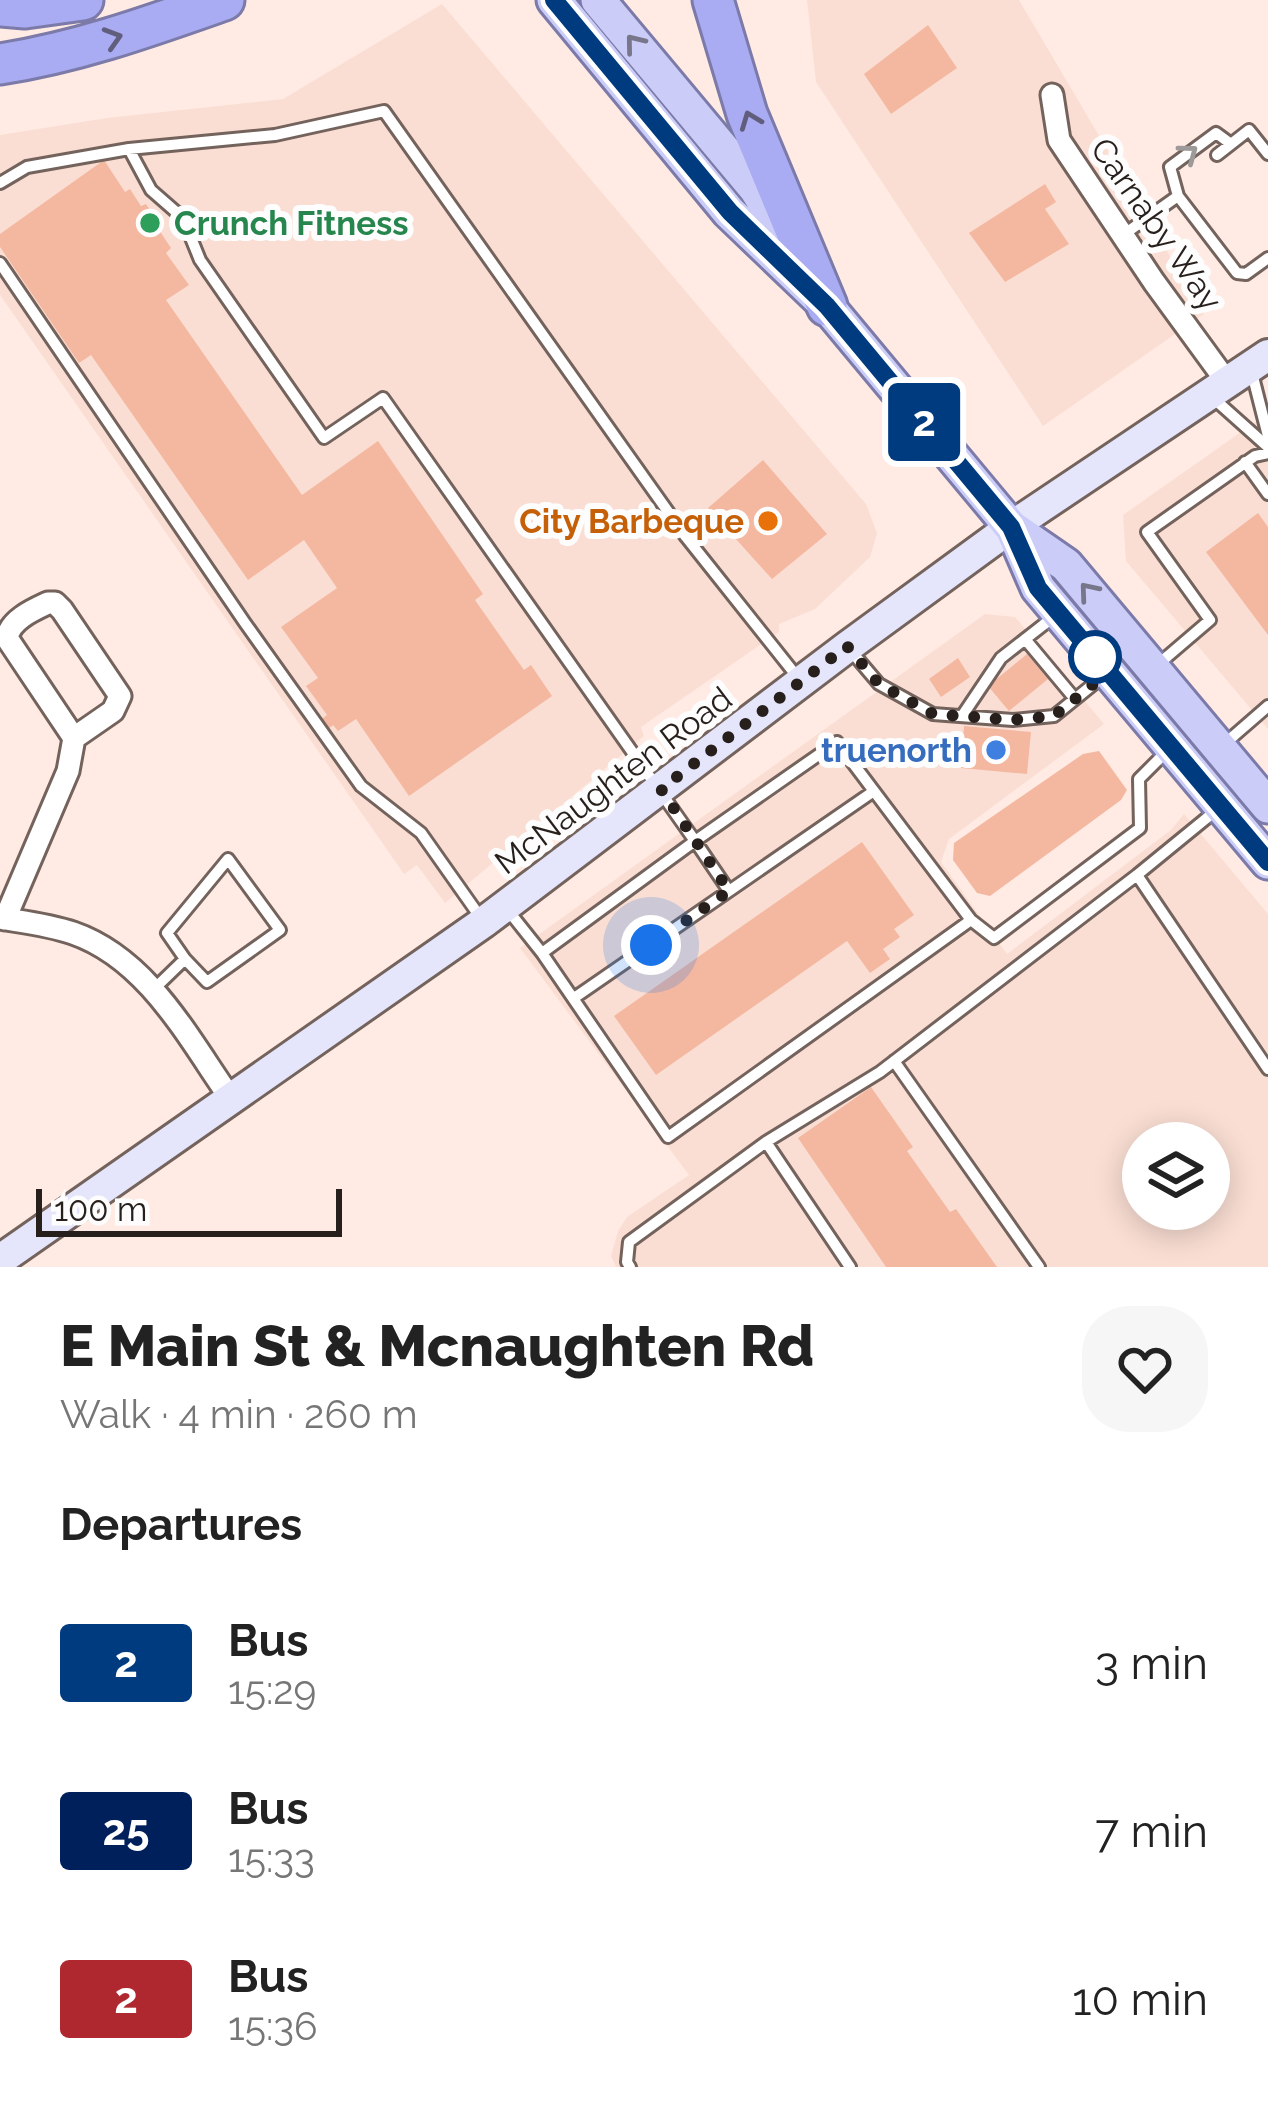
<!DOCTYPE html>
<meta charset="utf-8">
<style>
:root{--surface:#fff;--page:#f6f6f6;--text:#222;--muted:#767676}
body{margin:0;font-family:Raleway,sans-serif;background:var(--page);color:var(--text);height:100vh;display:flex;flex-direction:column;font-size:45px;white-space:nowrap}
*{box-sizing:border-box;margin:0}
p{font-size:39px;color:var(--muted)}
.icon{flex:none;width:66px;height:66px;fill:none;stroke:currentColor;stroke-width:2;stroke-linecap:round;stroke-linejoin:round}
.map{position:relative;height:1267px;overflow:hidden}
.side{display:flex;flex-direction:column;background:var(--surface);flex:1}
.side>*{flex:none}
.badge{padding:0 24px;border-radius:9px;font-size:42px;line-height:78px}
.buttons{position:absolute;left:1122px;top:1122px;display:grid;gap:24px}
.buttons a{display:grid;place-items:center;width:108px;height:108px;border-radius:50%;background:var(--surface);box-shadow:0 6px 30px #0003;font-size:60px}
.scale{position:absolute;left:36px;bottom:30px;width:306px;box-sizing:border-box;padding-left:12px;border:6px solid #261f1c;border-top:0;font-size:33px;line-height:42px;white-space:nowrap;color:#261f1c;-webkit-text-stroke:9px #fdfdfd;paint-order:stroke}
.you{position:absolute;width:60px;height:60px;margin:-30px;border:9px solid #fff;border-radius:50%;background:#1a73e8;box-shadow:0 0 0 18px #1a73e833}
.map>.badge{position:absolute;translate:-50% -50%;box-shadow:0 0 0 6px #fff}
h2{padding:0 60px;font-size:45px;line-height:108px}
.round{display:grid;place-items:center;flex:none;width:126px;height:126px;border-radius:48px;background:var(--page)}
.overview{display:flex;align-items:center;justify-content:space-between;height:204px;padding:0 60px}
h1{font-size:57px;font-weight:800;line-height:90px}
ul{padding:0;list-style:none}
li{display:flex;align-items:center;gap:36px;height:168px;padding:0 60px}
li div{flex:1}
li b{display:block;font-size:45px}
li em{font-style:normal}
li .badge{min-width:132px;font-weight:700;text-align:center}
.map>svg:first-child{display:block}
.built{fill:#faded3;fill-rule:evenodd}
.building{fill:#f4b8a1}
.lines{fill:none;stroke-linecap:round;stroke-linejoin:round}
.lane-casing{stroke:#74635c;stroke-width:16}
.street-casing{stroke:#74635c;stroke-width:27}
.secondary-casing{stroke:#74635c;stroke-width:36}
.primary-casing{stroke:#7b7aa8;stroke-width:39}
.highway-casing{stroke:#7b7aa8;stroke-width:45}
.lane{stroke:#fff;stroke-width:10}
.street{stroke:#fff;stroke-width:21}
.secondary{stroke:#e5e6fb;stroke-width:30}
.primary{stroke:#cbcdf8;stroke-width:33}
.highway{stroke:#a9abf3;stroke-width:39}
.oneway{stroke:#615e7d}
.oneway2{stroke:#78768a}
.oneway3{stroke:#9d9a99}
.line-casing{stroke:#fff;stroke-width:27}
.line{stroke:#003b80;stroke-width:18}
.walk{stroke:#261f1c;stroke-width:12;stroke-dasharray:0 21.6}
.leisure-dot{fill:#2e9e5b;stroke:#fdfdfd;stroke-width:4.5}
.food-dot{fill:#e8710a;stroke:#fdfdfd;stroke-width:4.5}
.stop-dot{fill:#fff;stroke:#003b80;stroke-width:6}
.shop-dot{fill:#3f7fe0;stroke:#fdfdfd;stroke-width:4.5}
.labels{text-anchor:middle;stroke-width:12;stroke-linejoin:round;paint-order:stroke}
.leisure-label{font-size:33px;font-weight:bold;fill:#27864d;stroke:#fdfdfd;text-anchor:start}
.street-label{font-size:33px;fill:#261f1c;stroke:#fdfdfd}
.food-label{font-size:33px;font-weight:bold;fill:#c56008;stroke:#fdfdfd;text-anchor:end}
.shop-label{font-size:33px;font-weight:bold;fill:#366cbe;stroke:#fdfdfd;text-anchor:end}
</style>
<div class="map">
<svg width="1268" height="1267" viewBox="0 0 1268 1267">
<rect width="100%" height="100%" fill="#ffebe3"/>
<!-- built -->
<path class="built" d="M807 0H1019L1204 314 1043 426 816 82Z
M442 4 866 504 877 533 870 557 815 609 779 624V632L641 727 644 736 445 903 417 865 404 874 0 295V135L107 118 283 99Z
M1268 413V729L1126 561 1123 515Z
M985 614 1015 617 1104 724 949 839 941 862 1007 954 1171 830 1184 814 1268 914V1267H616L611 1256 618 1231 627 1217 689 1175 520 948ZM1143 1143H1209V1209H1143Z"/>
<!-- building -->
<path class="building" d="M928 25 957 68 891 114 864 74Z
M104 160 125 192 130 189 141 206 146 204 162 228 159 230 171 248 166 253 189 285 166 300 302 495 378 441 483 594 475 600 524 670 531 665 552 696 409 796 356 719 338 731 333 725 326 731 319 721 327 715 306 686 318 678 281 627 337 588 304 540 248 580 91 355 79 363 0 247V234Z
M1045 184 1056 202 1045 209 1069 244 1005 282 969 233Z
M763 460 827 534 772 579 708 508Z
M1258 513 1268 527V635L1206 552Z
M1027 654 1048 679 1009 711 988 686Z
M958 658 970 677 941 697 929 679Z
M964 726 1031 732 1027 774 961 768Z
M1099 751 1127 790 1121 800 990 896 977 893 953 860 954 843 1083 754Z
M862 842 914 915 894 929 900 937 883 949 890 959 870 973 847 941 656 1075 614 1016Z
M871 1087 913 1147 907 1151 950 1212 956 1209 997 1267H886L798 1138Z"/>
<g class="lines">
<defs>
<path id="lane" d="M129 149 151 190 183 218 200 260 324 438 383 398 695 841 542 953
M1217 155 1249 130 1268 154
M0 183 27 167 129 149 275 135 384 111 686 537 799 679
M1178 196 1170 167 1216 133 1231 144
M1123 235 1178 196 1237 273 1246 274 1268 258
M0 263 245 623 361 786 421 833 483 921
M1251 369 1268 436
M1212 397 1268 447
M1245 462 1268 494
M1025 639 1075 699
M851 651 879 684 933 714 1013 720 1054 716 1106 674
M1155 667 1210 620 1147 532 1255 456 1268 453
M962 716 1001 658 1056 615
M1222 746 1268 706
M228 859 280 930 207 982 185 959 167 933Z
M1137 875 1268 1069
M507 909 542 953 668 1137 971 920 837 742 695 841 729 891
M971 920 994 938 1140 828 1139 779 1168 750
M153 990 185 959
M574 998 874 791
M894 1061 1039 1267
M766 1142 850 1267
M630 1267 627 1262 629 1242 766 1142 880 1072 1137 875 1219 808"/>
<path id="street" d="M1052 95 1059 140 1154 282 1227 382
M48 603H55L62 610 120 696 113 711 74 738 7 638C10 620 33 610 48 603Z
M0 918C24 922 50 925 73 933 148 959 188 1038 231 1099
M5 919 68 771 74 738"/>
<path id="secondary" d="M0 1260 484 922 847 647 1011 527 1268 355"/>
<path id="primary" d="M554 0 729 212 827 306 1011 527 1066 565 1268 806
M598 0 756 189 780 227
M1012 528 1038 588 1268 862"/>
<path id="highway" d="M713 0 747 114 827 306
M0 6 25 8 83 0
M0 64C78 52 150 26 224 0"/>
</defs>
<!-- lane casing -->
<use href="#lane" class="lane-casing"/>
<!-- street casing -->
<use href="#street" class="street-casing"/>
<!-- secondary casing -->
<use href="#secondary" class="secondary-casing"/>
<!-- primary casing -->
<use href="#primary" class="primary-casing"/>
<!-- highway casing -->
<use href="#highway" class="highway-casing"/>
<!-- lane -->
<use href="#lane" class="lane"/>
<!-- street -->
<use href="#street" class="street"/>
<!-- secondary -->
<use href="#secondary" class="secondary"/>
<!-- primary -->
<use href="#primary" class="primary"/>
<!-- highway -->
<use href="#highway" class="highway"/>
</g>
<!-- one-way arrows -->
<defs><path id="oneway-chevron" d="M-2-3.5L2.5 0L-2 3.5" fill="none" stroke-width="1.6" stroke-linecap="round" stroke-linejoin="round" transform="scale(3)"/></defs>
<g class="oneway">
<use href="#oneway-chevron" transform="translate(113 38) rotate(-17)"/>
<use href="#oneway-chevron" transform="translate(750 120) rotate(-111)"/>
</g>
<g class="oneway2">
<use href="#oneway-chevron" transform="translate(634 43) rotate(-129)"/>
<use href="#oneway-chevron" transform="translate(1088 591) rotate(-130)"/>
</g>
<use class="oneway3" href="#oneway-chevron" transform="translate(1189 153) rotate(-37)"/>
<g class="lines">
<defs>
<path id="line" d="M554 0 730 212 827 306 1011 527 1038 588 1268 862"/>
</defs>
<!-- line casing -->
<use href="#line" class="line-casing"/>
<!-- line -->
<use href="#line" class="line"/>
<!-- walk -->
<path class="walk" d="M651 945 729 891 661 789 847 646 879 684 933 714 1013 720 1054 716 1108 672 1094 655 1095 657"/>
</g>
<!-- markers -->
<circle class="leisure-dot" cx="150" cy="223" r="12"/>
<circle class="food-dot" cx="768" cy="521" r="12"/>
<circle class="stop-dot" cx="1095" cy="657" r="24"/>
<circle class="shop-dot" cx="996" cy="750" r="12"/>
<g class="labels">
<!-- leisure labels -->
<g class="leisure-label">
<text x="174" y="235">Crunch Fitness</text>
</g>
<!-- street labels -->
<g class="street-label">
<text transform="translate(1157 224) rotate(55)" y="12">Carnaby Way</text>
<text transform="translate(613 780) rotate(-37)" y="12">McNaughten Road</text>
</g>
<!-- food labels -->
<g class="food-label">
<text x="744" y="533">City Barbeque</text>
</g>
<!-- shop labels -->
<g class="shop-label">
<text x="972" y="762">truenorth</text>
</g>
</g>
</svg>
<div class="buttons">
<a><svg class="icon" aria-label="layers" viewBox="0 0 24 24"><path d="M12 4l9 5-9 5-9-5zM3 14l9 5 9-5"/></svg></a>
</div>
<div class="scale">100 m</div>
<div class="you" style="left:651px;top:945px"></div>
<b class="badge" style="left:924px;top:422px;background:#003b80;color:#fff">2</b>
</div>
<section class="side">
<div class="overview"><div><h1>E Main St &amp; Mcnaughten Rd</h1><p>Walk · 4 min · 260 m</p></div><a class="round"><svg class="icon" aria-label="heart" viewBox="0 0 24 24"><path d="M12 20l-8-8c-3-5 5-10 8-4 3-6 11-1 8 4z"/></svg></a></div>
<h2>Departures</h2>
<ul>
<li><span class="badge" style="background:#003b80;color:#fff">2</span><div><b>Bus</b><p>15:29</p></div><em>3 min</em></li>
<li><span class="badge" style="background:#00205b;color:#fff">25</span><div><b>Bus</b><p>15:33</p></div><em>7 min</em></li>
<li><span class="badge" style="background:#af272f;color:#fff">2</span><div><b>Bus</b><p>15:36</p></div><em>10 min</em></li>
</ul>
</section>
